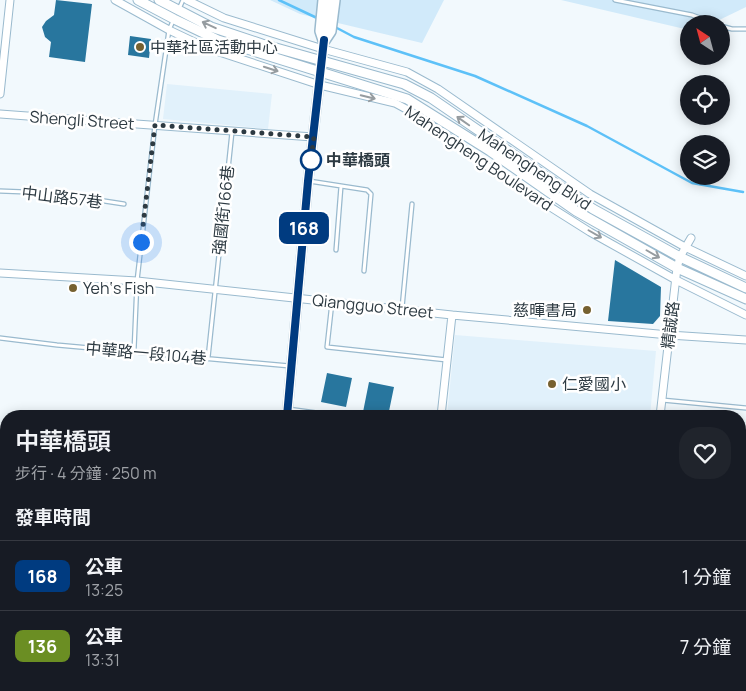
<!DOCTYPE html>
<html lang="zh-TW">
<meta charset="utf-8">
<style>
:root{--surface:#171b24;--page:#20242c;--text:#f1f3f6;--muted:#9ea1a6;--line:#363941}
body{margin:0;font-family:Manrope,"Noto Sans TC",sans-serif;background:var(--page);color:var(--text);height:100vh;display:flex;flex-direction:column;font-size:19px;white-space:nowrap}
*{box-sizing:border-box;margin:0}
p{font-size:16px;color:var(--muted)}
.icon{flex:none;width:28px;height:28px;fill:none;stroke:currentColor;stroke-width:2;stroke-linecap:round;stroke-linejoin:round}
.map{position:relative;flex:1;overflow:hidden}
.drawer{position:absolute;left:0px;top:410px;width:746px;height:281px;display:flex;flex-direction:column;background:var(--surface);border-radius:20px 20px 0 0;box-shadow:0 2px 12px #0003}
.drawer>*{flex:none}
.badge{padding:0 10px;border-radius:8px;font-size:18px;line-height:32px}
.needle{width:32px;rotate:324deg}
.controls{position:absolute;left:680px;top:15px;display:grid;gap:10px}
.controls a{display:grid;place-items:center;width:50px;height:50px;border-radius:50%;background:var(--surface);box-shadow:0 2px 12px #0003;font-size:25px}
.you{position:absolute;width:25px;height:25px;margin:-12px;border:4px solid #fff;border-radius:50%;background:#1a73e8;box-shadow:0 0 0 8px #1a73e833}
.map>.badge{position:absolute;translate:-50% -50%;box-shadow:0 0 0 2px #fff}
h2{padding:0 15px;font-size:19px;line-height:45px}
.round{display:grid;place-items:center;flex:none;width:52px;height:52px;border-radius:20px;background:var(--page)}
.summary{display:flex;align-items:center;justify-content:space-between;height:85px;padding:0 15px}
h1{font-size:24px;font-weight:600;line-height:38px}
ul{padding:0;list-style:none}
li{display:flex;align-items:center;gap:15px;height:70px;padding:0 15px;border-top:1px solid var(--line)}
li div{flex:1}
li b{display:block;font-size:19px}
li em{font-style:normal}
li .badge{min-width:55px;font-weight:700;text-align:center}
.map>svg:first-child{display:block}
.built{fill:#e1f1fb}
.green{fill:#d1eafa}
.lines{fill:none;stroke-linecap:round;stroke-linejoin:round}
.stream{stroke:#5dc1f8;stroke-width:2.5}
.building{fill:#28769e}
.service-casing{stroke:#9abace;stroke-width:5.5}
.minor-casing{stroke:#9abace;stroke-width:9}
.tertiary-casing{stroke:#9abace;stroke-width:11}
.primary-casing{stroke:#9abace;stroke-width:14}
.service{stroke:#fff;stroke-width:3}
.minor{stroke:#fff;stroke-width:7}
.tertiary{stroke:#fff;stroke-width:9}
.primary{stroke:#fff;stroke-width:11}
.oneway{stroke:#969ca0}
.line-casing{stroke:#fff;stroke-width:11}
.line{stroke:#003b80;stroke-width:8}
.walk{stroke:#2d3a42;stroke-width:5;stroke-dasharray:0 9}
.poi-dot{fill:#766130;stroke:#fff;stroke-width:2}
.stop-dot{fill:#fff;stroke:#003b80;stroke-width:2.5}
.labels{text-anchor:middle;stroke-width:5;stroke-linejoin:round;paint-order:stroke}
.poi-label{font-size:16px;fill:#2d3a42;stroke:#fff;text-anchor:start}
.street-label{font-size:16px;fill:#2d3a42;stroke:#fff}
.stop-label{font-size:16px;font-weight:bold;fill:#2d3a42;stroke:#fff;text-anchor:start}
</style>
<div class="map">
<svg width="746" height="691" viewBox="0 0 746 691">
<rect width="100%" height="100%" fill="#f2f9fd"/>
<!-- built -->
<path class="built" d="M167 84 272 94 268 129 163 119Z
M455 335 656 351 650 416H447Z"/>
<!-- green -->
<path class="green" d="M270 0H444L422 43 300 14Z
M561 0H746V7L711 24H689V30Z"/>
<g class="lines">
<!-- stream -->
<path class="stream" d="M279 0 317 18
M335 27 354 37 475 76 587 126 692 183 743 192"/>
</g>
<!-- building -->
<path class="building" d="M56 0 92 4 85 62 49 57 51 42 45 37 42 27 46 21 54 15Z
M130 36 151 39 149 58 128 55Z
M615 260 661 287 660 316 653 324 608 321Z
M327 373 352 378 346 407 321 402Z
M369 382 394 387 388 416 363 412Z"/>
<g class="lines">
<defs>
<path id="service" d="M615 0 692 15 716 24
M179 9 183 0
M721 26 732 29H746
M309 181 367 190 371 194 364 271
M0 191 52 193 124 204
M336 250 341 186
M332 302 327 347 447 360
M402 308 412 204
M0 338 57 345 290 366
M134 351 137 281 155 125 169 30 173 21
M208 358 232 132
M662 400 746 408
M288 409 339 416
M0 433 6 434
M740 490 746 491
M0 505 6 457
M740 542H746"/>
<path id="minor" d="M115 0 169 30 207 48 320 85 395 103 419 116 498 174 590 232 676 280 746 315
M187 0 224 18 323 49 407 72 438 89 590 194 685 247 746 276
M0 94 10 0
M0 114 313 137
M0 273 137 281 452 315 669 335 746 340
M441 416 452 315
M660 416 677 268 680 257 691 238
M740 433 746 434
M0 568 6 569
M0 608 6 609
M56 691V685
M369 691V685
M491 691V685
M633 691V685"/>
<path id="tertiary" d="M138 0 174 19 218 40 407 99 490 151 576 211 677 268 746 299
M159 0 211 27 262 44 404 84 431 98 593 209 680 257 746 288
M287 416 308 181 324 40
M0 579 6 580
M0 600H6
M740 635H746
M740 666 746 667
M258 691V685"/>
<path id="primary" d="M324 0 321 31 324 40
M324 40 330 31 334 0"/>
</defs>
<!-- service casing -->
<use href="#service" class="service-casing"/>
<!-- minor casing -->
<use href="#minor" class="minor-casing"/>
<!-- tertiary casing -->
<use href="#tertiary" class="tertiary-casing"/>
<!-- primary casing -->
<use href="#primary" class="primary-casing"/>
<!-- service -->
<use href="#service" class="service"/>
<!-- minor -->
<use href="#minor" class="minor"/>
<!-- tertiary -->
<use href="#tertiary" class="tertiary"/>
<!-- primary -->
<use href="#primary" class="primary"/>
</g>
<!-- one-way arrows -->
<defs><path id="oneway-shaft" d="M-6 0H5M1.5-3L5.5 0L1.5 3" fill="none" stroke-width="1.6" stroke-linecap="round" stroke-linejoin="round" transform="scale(1.25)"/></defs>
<g class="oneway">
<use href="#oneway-shaft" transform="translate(209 25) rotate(-155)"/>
<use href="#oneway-shaft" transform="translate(271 69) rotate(18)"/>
<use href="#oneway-shaft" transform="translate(368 97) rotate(14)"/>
<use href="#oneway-shaft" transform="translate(463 121) rotate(-145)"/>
<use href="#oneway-shaft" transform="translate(595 234) rotate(30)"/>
<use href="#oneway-shaft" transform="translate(653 254) rotate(30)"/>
</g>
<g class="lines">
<defs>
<path id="line" d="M287 416 308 181 324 40"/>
</defs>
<!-- line casing -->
<use href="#line" class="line-casing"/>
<!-- line -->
<use href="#line" class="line"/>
<!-- walk -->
<path class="walk" d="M141 242 155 125 314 137 310 166 311 160"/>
</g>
<!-- markers -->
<g class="poi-dot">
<circle cx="140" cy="47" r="5"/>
<circle cx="73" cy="288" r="5"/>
<circle cx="587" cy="310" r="5"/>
<circle cx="552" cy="384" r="5"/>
</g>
<circle class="stop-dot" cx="311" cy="160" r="10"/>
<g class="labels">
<!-- poi labels -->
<g class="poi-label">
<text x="150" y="53">中華社區活動中心</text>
<text x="83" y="294">Yeh‘s Fish</text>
<text x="577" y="316" text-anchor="end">慈暉書局</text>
<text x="562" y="390">仁愛國小</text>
</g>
<!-- street labels -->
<g class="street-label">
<text transform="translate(82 120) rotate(4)" y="6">Shengli Street</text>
<text transform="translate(479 158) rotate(34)" y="6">Mahengheng Boulevard</text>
<text transform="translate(535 169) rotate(34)" y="6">Mahengheng Blvd</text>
<text transform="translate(62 197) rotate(7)" y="6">中山路57巷</text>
<text transform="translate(223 210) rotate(-84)" y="6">強國街166巷</text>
<text transform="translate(373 306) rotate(6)" y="6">Qiangguo Street</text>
<text transform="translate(670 325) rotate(-83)" y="6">精誠路</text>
<text transform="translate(146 353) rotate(5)" y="6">中華路一段104巷</text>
</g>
<!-- stop labels -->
<g class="stop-label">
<text x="326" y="166">中華橋頭</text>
</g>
</g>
</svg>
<div class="controls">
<a><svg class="needle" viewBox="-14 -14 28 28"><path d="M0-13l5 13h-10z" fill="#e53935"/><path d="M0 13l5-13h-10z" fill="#9ea1a6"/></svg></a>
<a><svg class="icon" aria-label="locate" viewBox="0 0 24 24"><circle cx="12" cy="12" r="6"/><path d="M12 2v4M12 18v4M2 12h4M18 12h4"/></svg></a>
<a><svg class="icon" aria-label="layers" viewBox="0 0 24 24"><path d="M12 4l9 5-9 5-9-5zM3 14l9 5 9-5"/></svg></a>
</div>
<div class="you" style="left:141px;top:242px"></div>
<b class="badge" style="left:304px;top:228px;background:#003b80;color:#fff">168</b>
<section class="drawer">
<div class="summary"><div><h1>中華橋頭</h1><p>步行 · 4 分鐘 · 250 m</p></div><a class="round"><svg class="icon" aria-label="heart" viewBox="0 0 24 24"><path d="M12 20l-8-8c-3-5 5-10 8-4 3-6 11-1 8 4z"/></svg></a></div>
<h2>發車時間</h2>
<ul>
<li><span class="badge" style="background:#003b80;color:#fff">168</span><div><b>公車</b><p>13:25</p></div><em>1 分鐘</em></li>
<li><span class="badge" style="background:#6b8e23;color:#fff">136</span><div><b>公車</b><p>13:31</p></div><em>7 分鐘</em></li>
</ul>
</section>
</div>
